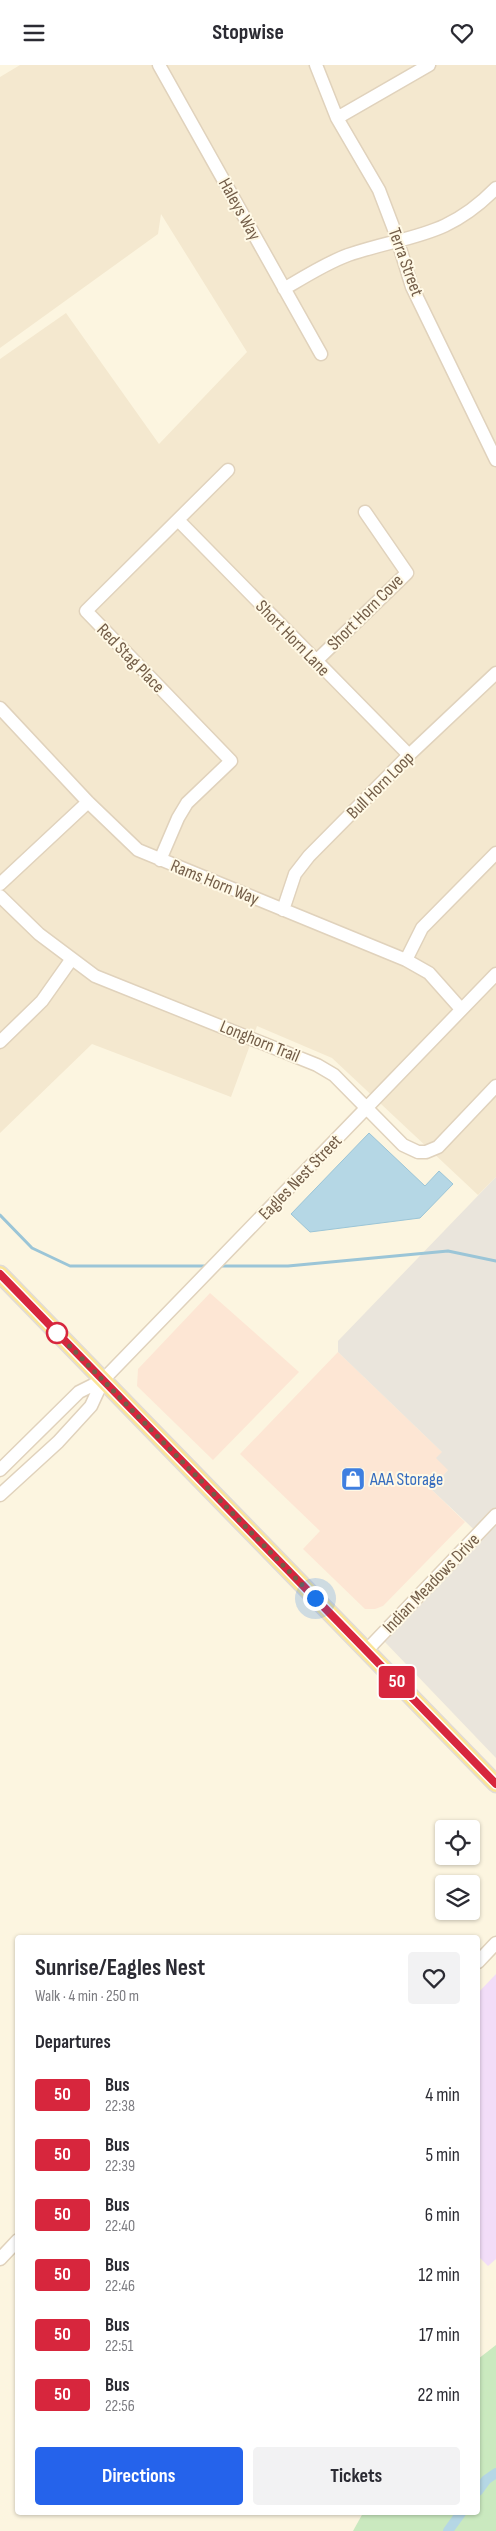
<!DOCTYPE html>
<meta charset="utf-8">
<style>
:root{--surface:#fff;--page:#f2f2f3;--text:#2b2b33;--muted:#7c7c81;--accent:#2563eb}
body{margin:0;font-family:"Sofia Sans Condensed",sans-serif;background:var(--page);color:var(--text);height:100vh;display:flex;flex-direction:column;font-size:19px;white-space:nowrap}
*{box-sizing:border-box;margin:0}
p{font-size:16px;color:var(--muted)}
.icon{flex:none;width:28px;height:28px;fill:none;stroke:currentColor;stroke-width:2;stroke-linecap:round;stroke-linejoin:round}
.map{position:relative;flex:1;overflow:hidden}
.details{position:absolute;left:15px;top:1870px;width:465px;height:580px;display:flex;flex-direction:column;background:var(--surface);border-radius:5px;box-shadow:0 1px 4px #0004}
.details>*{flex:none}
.badge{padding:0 10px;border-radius:4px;font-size:18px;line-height:32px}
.fabs{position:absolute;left:435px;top:1755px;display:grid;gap:10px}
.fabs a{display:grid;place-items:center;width:45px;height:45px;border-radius:5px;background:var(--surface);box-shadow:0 1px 4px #0004;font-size:25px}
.you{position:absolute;width:25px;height:25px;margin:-12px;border:4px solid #fff;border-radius:50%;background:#1a73e8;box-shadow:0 0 0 8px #1a73e833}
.map>.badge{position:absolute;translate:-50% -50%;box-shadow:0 0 0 2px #fff}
h2{padding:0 20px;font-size:19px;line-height:45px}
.round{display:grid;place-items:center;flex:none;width:52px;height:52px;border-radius:5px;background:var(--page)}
.summary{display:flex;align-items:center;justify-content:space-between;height:85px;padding:0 20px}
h1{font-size:24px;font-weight:700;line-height:38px}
.action{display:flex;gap:10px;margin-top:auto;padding:10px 20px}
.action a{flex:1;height:58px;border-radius:5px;background:var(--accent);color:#fff;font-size:20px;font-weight:700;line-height:58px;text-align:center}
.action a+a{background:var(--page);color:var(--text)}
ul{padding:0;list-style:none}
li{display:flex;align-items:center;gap:15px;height:60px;padding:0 20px}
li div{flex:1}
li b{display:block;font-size:19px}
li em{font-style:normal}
li .badge{min-width:55px;font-weight:700;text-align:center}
header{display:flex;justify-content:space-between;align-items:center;height:65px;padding:0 20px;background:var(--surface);font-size:22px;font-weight:700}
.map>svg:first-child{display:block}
.residential{fill:#f4e8cf}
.commercial{fill:#fde6d4}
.industrial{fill:#eae5dc}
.education{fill:#f2ddf8}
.green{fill:#cae9bf}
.water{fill:#b5d7e5;stroke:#9bc5d7}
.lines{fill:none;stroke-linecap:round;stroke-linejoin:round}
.stream{stroke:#9bc5d7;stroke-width:3}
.canal{stroke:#b5d7e5;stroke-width:10}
.minor-casing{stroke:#e0d2bc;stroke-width:15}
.major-casing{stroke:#e0dbd7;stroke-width:19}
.minor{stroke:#fff;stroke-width:12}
.major{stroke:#fbe598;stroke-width:16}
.line-casing{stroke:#fff;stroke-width:11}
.line{stroke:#d7263d;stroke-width:8}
.walk{stroke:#735d48;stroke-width:5;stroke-dasharray:0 9}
.stop-dot{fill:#fff;stroke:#d7263d;stroke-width:2.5}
.labels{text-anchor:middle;stroke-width:4;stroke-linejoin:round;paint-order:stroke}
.street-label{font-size:18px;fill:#735d48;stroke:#fff9e6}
.shop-label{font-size:18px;fill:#366cbe;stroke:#fff9e6;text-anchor:start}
</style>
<header><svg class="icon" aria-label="menu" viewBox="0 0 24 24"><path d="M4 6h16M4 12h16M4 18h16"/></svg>Stopwise<svg class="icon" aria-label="heart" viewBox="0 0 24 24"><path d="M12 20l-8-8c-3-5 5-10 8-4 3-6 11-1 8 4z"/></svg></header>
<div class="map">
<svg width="496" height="2466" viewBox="0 0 496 2466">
<rect width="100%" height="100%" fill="#fcf5e0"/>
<!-- residential -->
<path class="residential" d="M20 0H496V1112L478 1130 332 993 257 961 231 1032 92 979 0 1068V294L66 248 159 379 247 287 161 149 158 169 0 283V12Z"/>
<!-- commercial -->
<path class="commercial" d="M210 1228 299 1307 213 1395 137 1321 138 1304Z
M338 1287 442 1387 448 1405 431 1424 465 1457 383 1541 375 1544H365L303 1484 320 1466 240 1389Z"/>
<!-- industrial -->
<path class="industrial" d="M496 1112V1693L384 1576 483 1473 431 1424 448 1405 436 1393 442 1387 338 1287V1276Z"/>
<!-- education -->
<path class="education" d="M496 1909V2194L488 2201 478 2191V1928Z"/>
<!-- green -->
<path class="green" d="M496 2280V2466H353L363 2448H478V2294Z"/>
<!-- water -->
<path class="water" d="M369 1068 425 1121 439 1106 453 1119 420 1153 310 1167 291 1149Z"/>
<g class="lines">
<!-- stream -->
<path class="stream" d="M0 1150 32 1183 70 1201H209
M220 1201H288L448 1186 496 1196"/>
<!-- canal -->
<path class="canal" d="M478 2426 486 2415 496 2408
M448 2466 461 2448"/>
<defs>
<path id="minor" d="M159 0 321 289
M316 0 337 53 379 125 395 167 412 222 496 395
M337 53 429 0
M284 224C304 212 326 198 348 190 410 169 446 174 496 123
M178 455 409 690
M316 596 407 508 365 447
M0 643 88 737 138 785 406 895 429 908 461 944
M160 795 178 753 187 738 231 696 86 546 228 405
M0 819 88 737
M0 831 39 869 95 911 317 1000 334 1010 403 1080 418 1087H426L438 1082 496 1021
M283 845 295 809 309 791 409 690 496 608
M406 895 422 863 496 788
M0 977 42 936 71 895
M0 1405 79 1327 103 1315 496 909
M0 1430 58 1377 91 1341 103 1315
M367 1585 496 1450
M478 1897 496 1878
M0 2194 18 2175"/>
<path id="major" d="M0 1209 496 1719"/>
</defs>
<!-- minor casing -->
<use href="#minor" class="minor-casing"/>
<!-- major casing -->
<use href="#major" class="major-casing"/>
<!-- minor -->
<use href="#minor" class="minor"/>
<!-- major -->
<use href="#major" class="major"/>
</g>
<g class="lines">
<defs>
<path id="line" d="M0 1209 496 1719"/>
</defs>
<!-- line casing -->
<use href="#line" class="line-casing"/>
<!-- line -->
<use href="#line" class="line"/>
<!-- walk -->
<path class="walk" d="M57 1268 315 1533"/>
</g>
<!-- icons -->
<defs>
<symbol id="shop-square" viewBox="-11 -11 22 22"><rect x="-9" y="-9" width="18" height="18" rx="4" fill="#3f7fe0" stroke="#fff9e6"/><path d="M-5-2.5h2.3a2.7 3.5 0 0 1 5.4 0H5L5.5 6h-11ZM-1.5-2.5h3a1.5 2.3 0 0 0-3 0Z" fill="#fff"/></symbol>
</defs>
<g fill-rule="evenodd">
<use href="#shop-square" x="339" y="1400" width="28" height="28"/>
</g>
<!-- markers -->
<circle class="stop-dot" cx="57" cy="1268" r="10"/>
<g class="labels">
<!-- street labels -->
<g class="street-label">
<text transform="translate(240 144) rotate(61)" y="6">Haleys Way</text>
<text transform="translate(406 197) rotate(70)" y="6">Terra Street</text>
<text transform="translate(365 547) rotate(-45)" y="6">Short Horn Cove</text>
<text transform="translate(293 573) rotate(46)" y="6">Short Horn Lane</text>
<text transform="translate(131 593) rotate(46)" y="6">Red Stag Place</text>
<text transform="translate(380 720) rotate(-45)" y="6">Bull Horn Loop</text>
<text transform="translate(215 817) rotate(22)" y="6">Rams Horn Way</text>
<text transform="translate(260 976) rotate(22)" y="6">Longhorn Trail</text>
<text transform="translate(300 1112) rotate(-46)" y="6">Eagles Nest Street</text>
<text transform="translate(431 1518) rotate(-46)" y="6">Indian Meadows Drive</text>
</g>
<!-- shop labels -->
<g class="shop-label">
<text x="370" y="1420">AAA Storage</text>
</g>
</g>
</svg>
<div class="fabs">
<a><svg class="icon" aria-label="locate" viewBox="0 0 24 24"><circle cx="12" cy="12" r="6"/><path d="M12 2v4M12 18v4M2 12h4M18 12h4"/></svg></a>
<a><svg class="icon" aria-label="layers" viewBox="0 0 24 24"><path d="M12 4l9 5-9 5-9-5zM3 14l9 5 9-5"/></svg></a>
</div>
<div class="you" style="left:315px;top:1533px"></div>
<b class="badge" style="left:397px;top:1617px;background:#d7263d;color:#fff">50</b>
<section class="details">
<div class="summary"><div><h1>Sunrise/Eagles Nest</h1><p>Walk · 4 min · 250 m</p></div><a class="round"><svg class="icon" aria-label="heart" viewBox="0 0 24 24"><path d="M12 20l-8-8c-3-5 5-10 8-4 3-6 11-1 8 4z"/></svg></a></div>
<h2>Departures</h2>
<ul>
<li><span class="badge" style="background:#d7263d;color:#fff">50</span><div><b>Bus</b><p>22:38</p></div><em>4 min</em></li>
<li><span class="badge" style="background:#d7263d;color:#fff">50</span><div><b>Bus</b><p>22:39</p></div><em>5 min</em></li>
<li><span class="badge" style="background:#d7263d;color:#fff">50</span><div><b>Bus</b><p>22:40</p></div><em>6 min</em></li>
<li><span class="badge" style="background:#d7263d;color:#fff">50</span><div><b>Bus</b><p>22:46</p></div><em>12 min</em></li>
<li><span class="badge" style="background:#d7263d;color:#fff">50</span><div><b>Bus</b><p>22:51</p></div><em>17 min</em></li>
<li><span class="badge" style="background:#d7263d;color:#fff">50</span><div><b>Bus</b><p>22:56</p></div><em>22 min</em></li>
</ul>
<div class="action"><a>Directions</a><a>Tickets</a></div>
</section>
</div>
